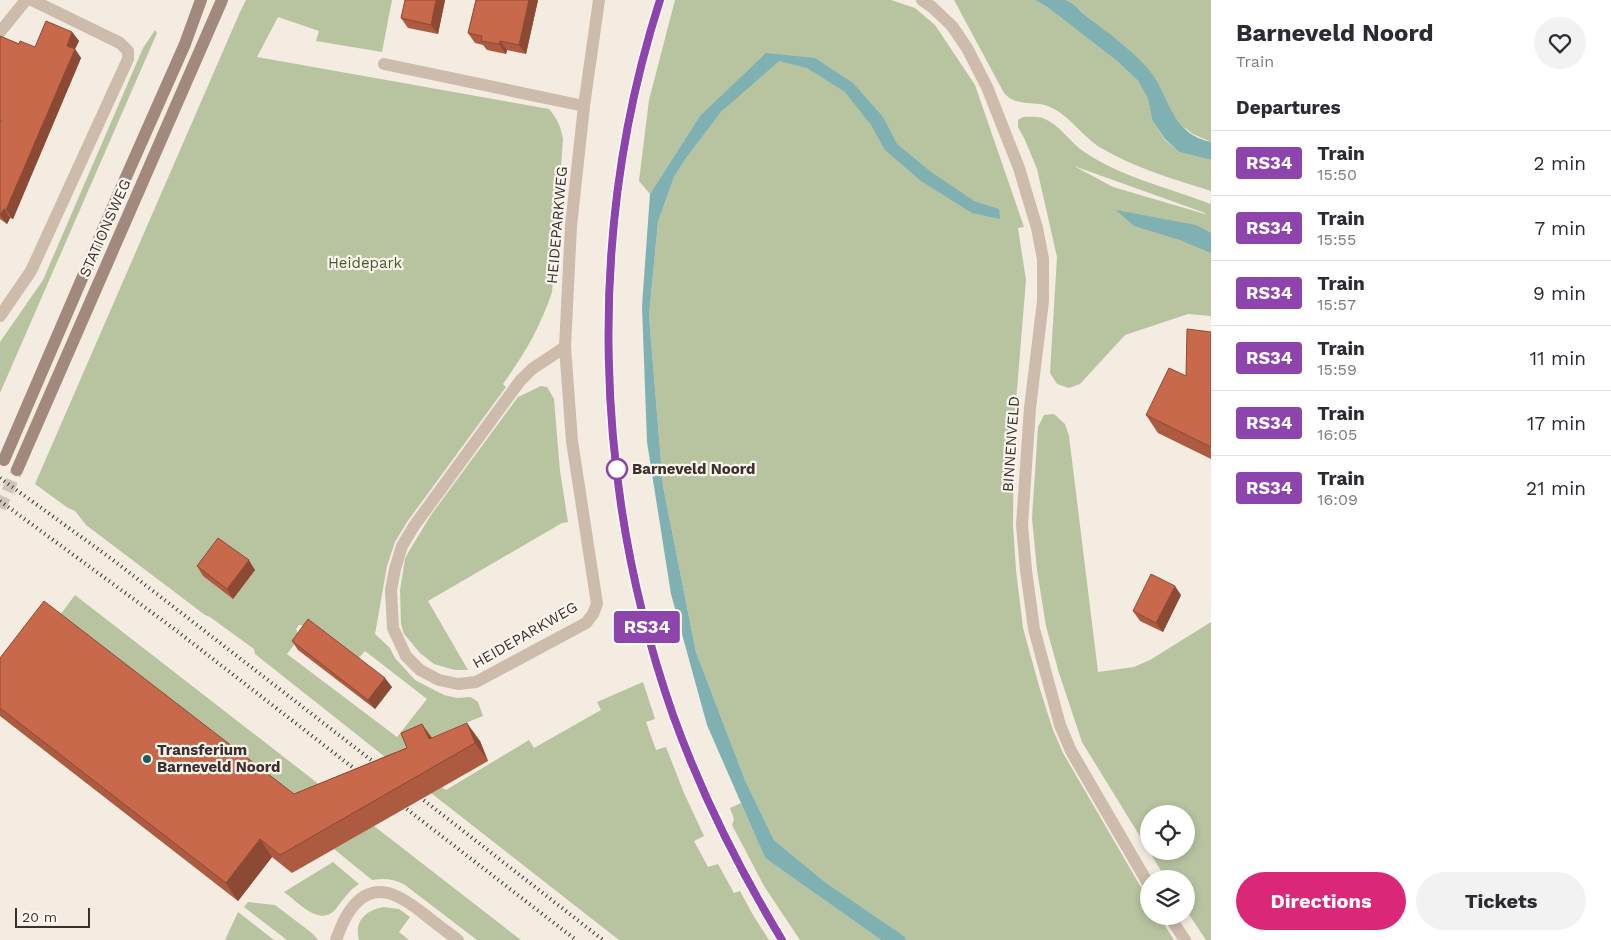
<!DOCTYPE html>
<style>
:root{--surface:#fff;--page:#f2f2f3;--text:#2b2b33;--muted:#7c7c81;--line:#e1e1e2;--accent:#db2777}
body{margin:0;font-family:"Work Sans",sans-serif;background:var(--page);color:var(--text);height:100vh;display:flex;flex-direction:column;font-size:19px;white-space:nowrap}
*{box-sizing:border-box;margin:0}
p{font-size:16px;color:var(--muted)}
.icon{flex:none;width:28px;height:28px;fill:none;stroke:currentColor;stroke-width:2;stroke-linecap:round;stroke-linejoin:round}
.map{position:relative;flex:1;overflow:hidden}
.sheet{display:flex;flex-direction:column;background:var(--surface);width:400px}
.sheet>*{flex:none}
.badge{padding:0 10px;border-radius:4px;font-size:18px;line-height:32px}
.buttons{position:absolute;left:1140px;top:805px;display:grid;gap:10px}
.buttons a{display:grid;place-items:center;width:55px;height:55px;border-radius:50%;background:var(--surface);box-shadow:0 2px 8px #0003;font-size:25px}
.scale{position:absolute;left:15px;bottom:12px;width:75px;box-sizing:border-box;padding-left:5px;border:2px solid #3b302b;border-top:0;font-size:14px;line-height:18px;white-space:nowrap;color:#3b302b;-webkit-text-stroke:4px #fbf5ee;paint-order:stroke}
.map>.badge{position:absolute;translate:-50% -50%;box-shadow:0 0 0 2px #fff}
h2{padding:0 25px;font-size:19px;line-height:45px}
.round{display:grid;place-items:center;flex:none;width:52px;height:52px;border-radius:26px;background:var(--page)}
.overview{display:flex;align-items:center;justify-content:space-between;height:85px;padding:0 25px}
h1{font-size:24px;font-weight:700;line-height:38px}
.button{display:flex;gap:10px;margin-top:auto;padding:10px 25px}
.button a{flex:1;height:58px;border-radius:30px;background:var(--accent);color:#fff;font-size:20px;font-weight:700;line-height:58px;text-align:center}
.button a+a{background:var(--page);color:var(--text)}
ul{padding:0;list-style:none}
li{display:flex;align-items:center;gap:15px;height:65px;padding:0 25px;border-top:1px solid var(--line)}
li div{flex:1}
li b{display:block;font-size:19px}
li em{font-style:normal}
li .badge{min-width:55px;font-weight:700;text-align:center}
main{display:flex;flex:1;min-height:0}
.map>svg:first-child{display:block}
.green{fill:#b8c4a0;fill-rule:evenodd}
.water{fill:#7fb0b2}
.lines{fill:none;stroke-linecap:round;stroke-linejoin:round}
.secondary-tunnel{stroke:#cfc6bd;stroke-width:12;stroke-dasharray:12 6;stroke-linecap:butt}
.street{stroke:#cdbbac;stroke-width:12}
.secondary{stroke:#a18a7d;stroke-width:12}
.rail{stroke:#3b302b;stroke-width:4;stroke-dasharray:1 4;stroke-linecap:butt}
.wall{fill:#ac5a40}
.shaded-wall{fill:#8c4a34}
.building{fill:#c8694b;stroke:#8c4a34}
.line-casing{stroke:#fff;stroke-width:11}
.line{stroke:#8e44ad;stroke-width:8}
.stop-dot{fill:#fff;stroke:#8e44ad;stroke-width:2.5}
.poi-dot{fill:#1f5a5e;stroke:#fbf5ee;stroke-width:2}
.labels{text-anchor:middle;stroke-width:4.5;stroke-linejoin:round;paint-order:stroke}
.street-label{font-size:15px;fill:#3b302b;stroke:#fbf5ee}
.park-label{font-size:15px;fill:#4a5a2e;stroke:#fbf5ee}
.stop-label{font-size:15px;font-weight:bold;fill:#3b302b;stroke:#fbf5ee;text-anchor:start}
.poi-label{font-size:15px;font-weight:bold;fill:#3b302b;stroke:#fbf5ee;text-anchor:start}
</style>
<main>
<div class="map">
<svg width="1211" height="940" viewBox="0 0 1211 940">
<rect width="100%" height="100%" fill="#f4ebe1"/>
<!-- green -->
<path class="green" d="M246 0H392L382 52 316 41 319 31 278 17 257 57 549 109C558 120 560 125 563 139L552 292C540 328 525 353 503 384L506 387 407 522 395 542 387 566 375 634 390 648 395 658 415 680 444 695 457 698 470 697 474 699 478 702 483 716 395 752 404 772 255 654 254 649 210 617 205 615 86 525 75 511 68 508 35 484 240 12ZM299 625 306 626 357 660 365 651 427 699 397 737 287 654 300 637 296 629Z
M675 0H891L915 8 935 25 975 85 1024 227 1018 228 1026 280 1014 426 1013 525 1016 570 1023 628 1039 686 1053 730 1063 753 1149 901V916H1159L1174 940H906L904 937 825 882 774 840 745 780 696 652 663 486 649 316 658 222 674 177 687 157 722 111 735 99 699 117 650 194 639 181 649 100Z
M954 0H1035L1047 7 1117 61 1138 81 1148 99 1152 120 1165 140 1179 152 1211 160V191C1173 179 1135 168 1101 148 1082 136 1070 116 1050 107 1034 100 1017 108 1004 93Z
M1067 0H1211V142L1193 134 1181 125 1172 113 1163 93 1152 74 1127 48Z
M155 30 157 33 0 393V342L43 280 143 48Z
M1023 117C1030 117 1038 116 1045 119 1059 125 1069 140 1080 149 1119 177 1167 187 1211 204V316L1188 314 1125 335 1080 384 1069 388 1057 384 1050 373 1057 257 1037 169 1025 140 1018 127V120ZM1074 166 1205 213V214L1113 187Z
M541 386 547 387 554 399 560 471 568 522 562 523 428 601 468 670H455L434 664 420 653 404 634 401 624 400 590 405 559 409 551 431 515 518 397Z
M1054 414 1065 424 1069 436 1098 672 1134 667 1150 660 1211 622V940H1206L1186 910V879H1166L1149 851H1186V814H1149V851L1082 742 1059 673 1046 626 1037 570 1032 518 1038 427 1044 415Z
M75 595 338 799 307 811 57 619Z
M643 682 655 719 646 722 656 750 666 747 684 793 704 836 694 841 708 867 718 864 734 893 740 891 753 915 769 940H619L431 793 442 787 446 790 529 740 534 748 601 710 597 702Z
M741 803 765 858 881 940H800L764 886 732 825 734 819 730 808Z
M374 826 521 940H477L405 885C395 879 384 878 372 880L334 849Z
M333 862 359 884C348 891 343 900 335 910 319 927 297 901 284 892Z
M248 902 275 905 312 933 318 940H287L244 907Z
M383 907 399 909 410 917 399 932 409 940H359C354 921 365 911 383 907Z
M238 912 274 940H225Z"/>
<!-- water -->
<path class="water" d="M1035 0C1043 0 1059 0 1066 0 1072 2 1079 10 1084 14 1108 33 1135 51 1153 75 1171 102 1173 134 1211 142V160L1179 152 1165 139 1152 120 1148 99 1138 81 1117 61 1047 7Z
M766 53 815 58 853 83 883 117 897 144 930 171 974 201 999 209 1000 219 972 213 921 181 885 150 871 125 845 92 807 68 779 61 722 111 687 157 674 177 658 222 649 316 663 486 696 652 745 780 774 840 825 882 905 937 906 940H881L765 858 707 725 671 594 647 442 642 306 650 194 699 117Z
M1116 210 1196 225 1211 233V253L1180 240 1134 226Z"/>
<g class="lines">
<!-- secondary-tunnel -->
<path class="secondary-tunnel" d="M0 508 17 470"/>
<!-- street -->
<path class="street" d="M922 0 932 7 952 26 967 48 987 87 1019 168 1037 228 1043 259V301L1030 408 1022 525 1026 570 1034 629 1060 725 1071 751 1149 885
M0 32 26 0
M384 64 584 106
M0 316 31 271 128 59V51L120 43 32 0
M565 347 532 369 520 381 414 526 402 546 395 569 391 590 393 628 406 656 420 670 439 680 458 684 476 682 586 623 593 614 597 604 572 441 565 347 571 226 584 106 599 0
M1169 916 1185 940
M336 940C340 929 344 918 351 909 374 878 400 895 424 914 435 923 446 931 458 940"/>
<!-- secondary -->
<path class="secondary" d="M4 460 111 211 185 44 201 0
M17 470 222 0"/>
<!-- rail -->
<path class="rail" d="M660 0C586 230 593 488 673 715 701 793 739 869 782 940
M0 478 113 560 384 770
M0 501 173 628 365 777
M412 791 603 940
M395 800 576 940"/>
</g>
<!-- wall -->
<path class="wall" d="M445 0 438 34 408 28 401 18Z
M476 0H538L526 54 507 50 506 54 487 50 483 45 475 43 468 33Z
M72 32 79 41 75 49 81 58 13 219 10 218 7 224 0 219V36L19 44 35 47Z
M1211 332V459L1158 433 1146 415 1186 376Z
M197 566 255 570 233 599 203 576Z
M1181 595 1163 632 1140 621 1133 611Z
M292 641 392 687 375 709 298 650Z
M0 658 294 794 432 737 480 741 488 761 292 873 272 857 238 901 0 716Z"/>
<!-- shaded-wall -->
<path class="shaded-wall" d="M436 0H445L438 34 431 25Z
M529 0H538L526 54 519 45Z
M72 32 79 41 75 49 81 58 13 219 6 210 67 46Z
M500 41 507 50 506 54 499 44Z
M4 209 10 218 7 224 0 215Z
M249 560 255 570 233 599 227 589Z
M1175 586 1181 595 1163 632 1156 623Z
M385 678 392 687 375 709 368 700Z
M467 723 480 741 488 761 475 743Z
M422 724 435 742 429 739Z
M260 839 272 857 238 901 226 883Z"/>
<!-- building -->
<path class="building" d="M405 0H436L431 25 401 18Z
M476 0H529L519 45 500 41 499 44 481 41 482 36 468 33Z
M46 21 72 32 67 46 75 49 6 210 4 209 0 215V122L1 120H0V36L19 44 20 41 35 47Z
M1187 329 1211 332V447L1146 415 1169 368 1186 376Z
M218 538 249 560 227 589 197 566Z
M1151 574 1175 586 1156 623 1133 611Z
M44 601 294 794 407 748 401 733 422 724 429 739 467 723 475 743 280 855 260 839 226 883 0 708V658Z
M308 619 385 678 368 700 292 641Z"/>
<g class="lines">
<defs>
<path id="line" d="M660 0C586 230 593 487 673 715 701 793 739 869 782 940"/>
</defs>
<!-- line casing -->
<use href="#line" class="line-casing"/>
<!-- line -->
<use href="#line" class="line"/>
</g>
<!-- markers -->
<circle class="stop-dot" cx="617" cy="469" r="10"/>
<circle class="poi-dot" cx="147" cy="759" r="5"/>
<g class="labels">
<!-- street labels -->
<g class="street-label">
<text transform="translate(557 225) rotate(-85)" y="5">HEIDEPARKWEG</text>
<text transform="translate(105 228) rotate(-66)" y="5">STATIONSWEG</text>
<text transform="translate(1011 444) rotate(-86)" y="5">BINNENVELD</text>
<text transform="translate(525 635) rotate(-30)" y="5">HEIDEPARKWEG</text>
</g>
<!-- park labels -->
<g class="park-label">
<text x="365" y="268">Heidepark</text>
</g>
<!-- stop labels -->
<g class="stop-label">
<text x="632" y="474">Barneveld Noord</text>
</g>
<!-- poi labels -->
<g class="poi-label">
<text x="157" y="755">Transferium<tspan x="157" dy="17">Barneveld Noord</tspan></text>
</g>
</g>
</svg>
<div class="buttons">
<a><svg class="icon" aria-label="locate" viewBox="0 0 24 24"><circle cx="12" cy="12" r="6"/><path d="M12 2v4M12 18v4M2 12h4M18 12h4"/></svg></a>
<a><svg class="icon" aria-label="layers" viewBox="0 0 24 24"><path d="M12 4l9 5-9 5-9-5zM3 14l9 5 9-5"/></svg></a>
</div>
<div class="scale">20 m</div>
<b class="badge" style="left:647px;top:627px;background:#8e44ad;color:#fff">RS34</b>
</div>
<section class="sheet">
<div class="overview"><div><h1>Barneveld Noord</h1><p>Train</p></div><a class="round"><svg class="icon" aria-label="heart" viewBox="0 0 24 24"><path d="M12 20l-8-8c-3-5 5-10 8-4 3-6 11-1 8 4z"/></svg></a></div>
<h2>Departures</h2>
<ul>
<li><span class="badge" style="background:#8e44ad;color:#fff">RS34</span><div><b>Train</b><p>15:50</p></div><em>2 min</em></li>
<li><span class="badge" style="background:#8e44ad;color:#fff">RS34</span><div><b>Train</b><p>15:55</p></div><em>7 min</em></li>
<li><span class="badge" style="background:#8e44ad;color:#fff">RS34</span><div><b>Train</b><p>15:57</p></div><em>9 min</em></li>
<li><span class="badge" style="background:#8e44ad;color:#fff">RS34</span><div><b>Train</b><p>15:59</p></div><em>11 min</em></li>
<li><span class="badge" style="background:#8e44ad;color:#fff">RS34</span><div><b>Train</b><p>16:05</p></div><em>17 min</em></li>
<li><span class="badge" style="background:#8e44ad;color:#fff">RS34</span><div><b>Train</b><p>16:09</p></div><em>21 min</em></li>
</ul>
<div class="button"><a>Directions</a><a>Tickets</a></div>
</section>
</main>
